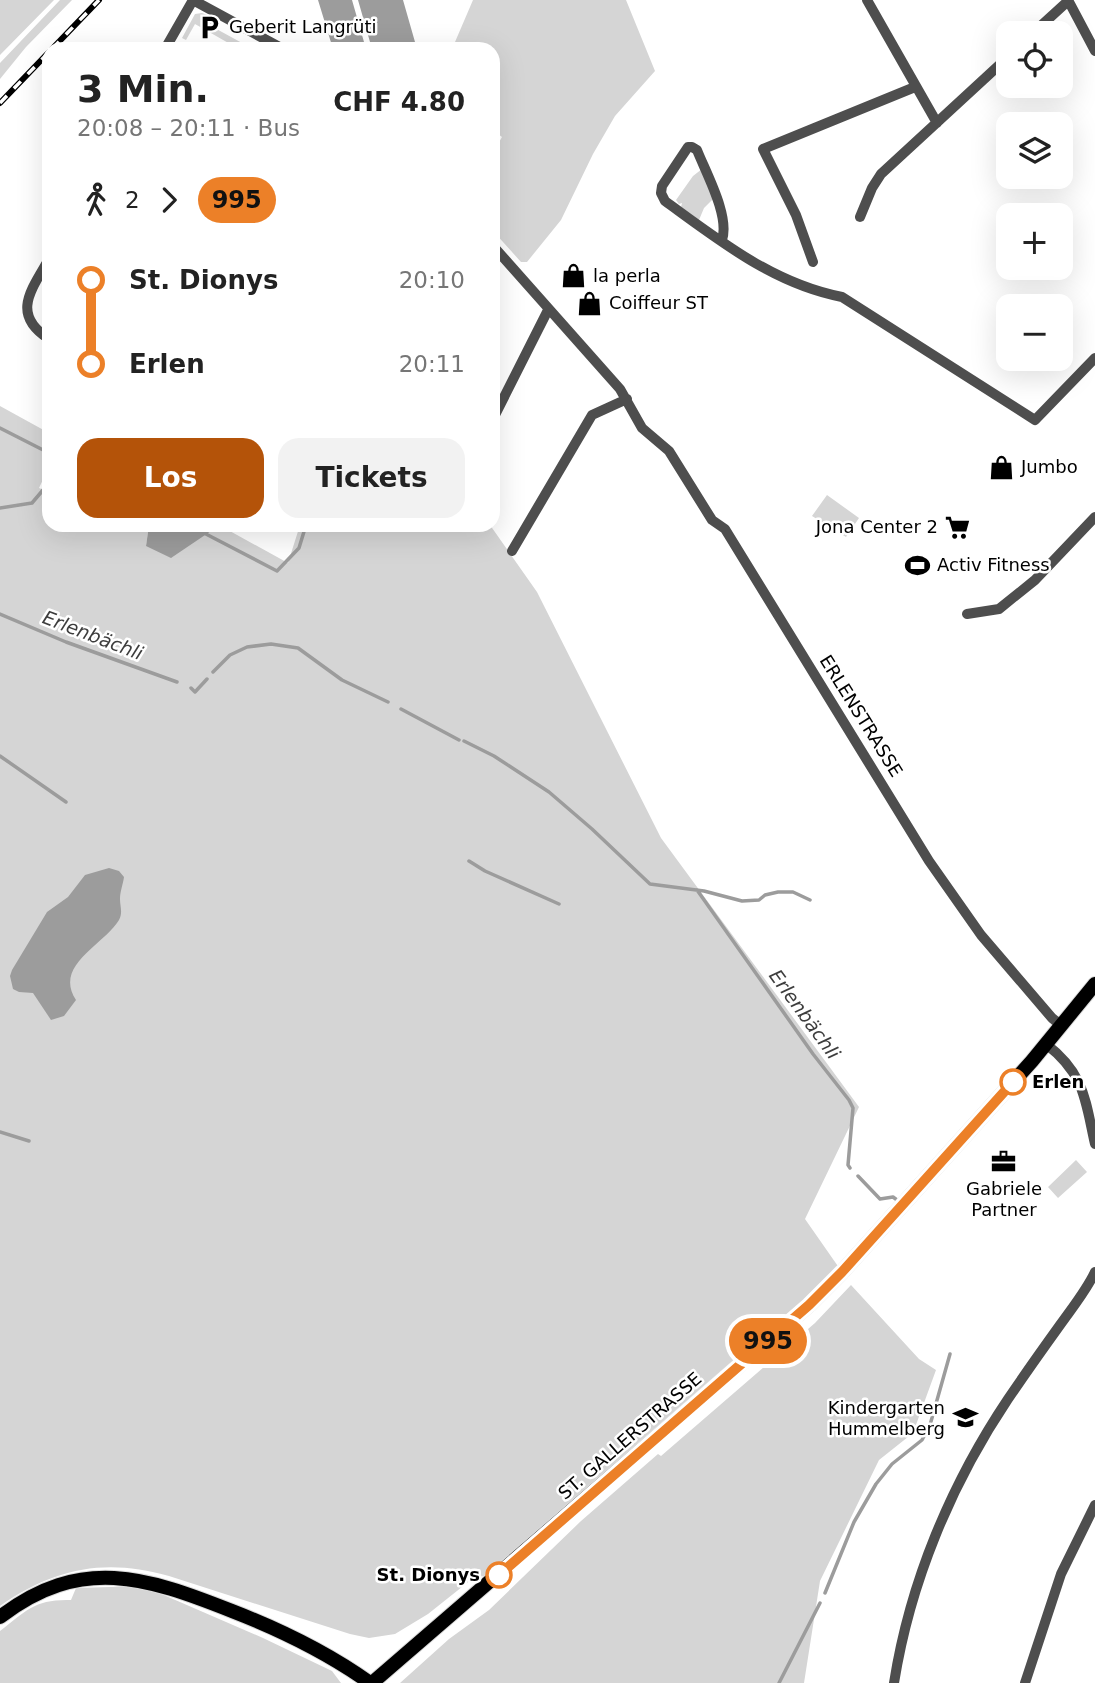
<!DOCTYPE html>
<html lang="de">
<meta charset="utf-8">
<style>
:root{--surface:#fff;--page:#f2f2f2;--text:#222;--muted:#767676;--accent:#b45309}
body{margin:0;font-family:"DejaVu Sans",sans-serif;background:var(--page);color:var(--text);height:100vh;display:flex;flex-direction:column;font-size:26px;white-space:nowrap}
*{box-sizing:border-box;margin:0}
p{font-size:23px;color:var(--muted)}
.icon{flex:none;width:38px;height:38px;fill:none;stroke:currentColor;stroke-width:2;stroke-linecap:round;stroke-linejoin:round}
.map{position:relative;flex:1;overflow:hidden}
.side{position:absolute;left:42px;top:42px;width:458px;height:490px;display:flex;flex-direction:column;background:var(--surface);border-radius:21px;box-shadow:0 7px 28px #0002}
.side>*{flex:none}
.badge{padding:0 14px;border-radius:23px;font-size:24px;line-height:46px}
.tools{position:absolute;left:996px;top:21px;display:grid;gap:14px}
.tools a{display:grid;place-items:center;width:77px;height:77px;border-radius:14px;background:var(--surface);box-shadow:0 7px 28px #0002;font-size:35px}
.map>.badge{position:absolute;translate:-50% -50%;box-shadow:0 0 0 4px #fff}
.legs{display:flex;align-items:center;gap:10px;height:77px;padding:0 35px;font-size:23px}
.legs p{margin-inline-start:auto}
.headline{display:flex;align-items:center;justify-content:space-between;height:119px;padding:0 35px}
h1{font-size:38px;font-weight:600;line-height:52px}
.action{display:flex;gap:14px;margin-top:auto;padding:14px 35px}
.action a{flex:1;height:80px;border-radius:21px;background:var(--accent);color:#fff;font-size:28px;font-weight:600;line-height:80px;text-align:center}
.action a+a{background:var(--page);color:var(--text)}
ul{padding:0 35px;list-style:none}
li{display:flex;align-items:center;gap:24px;height:84px;font-size:26px}
li i{display:grid;place-items:center;width:10px;height:100%;margin:0 9px;background:currentColor}
li i::after{content:'';width:18px;height:18px;margin:-9px;border:5px solid;border-radius:50%;background:var(--surface)}
li p{margin-inline-start:auto}
li:first-child i{background:linear-gradient(#0000 50%,currentColor 0)}
li:last-child i{background:linear-gradient(currentColor 50%,#0000 0)}
.map>svg:first-child{display:block}
.green{fill:#d5d5d5}
.water{fill:#9c9c9c}
.lines{fill:none;stroke-linecap:round;stroke-linejoin:round}
.stream{stroke:#9c9c9c;stroke-width:3.5}
.major-casing{stroke:#dbdbdb;stroke-width:16}
.minor{stroke:#4e4e4e;stroke-width:10}
.major{stroke:#000;stroke-width:14}
.rail-casing{stroke:#000;stroke-width:6}
.rail{stroke:#fff;stroke-width:3.5;stroke-dasharray:10;stroke-linecap:butt}
.line-1-casing{stroke:#fff;stroke-width:16}
.line-1{stroke:#ec8028;stroke-width:10}
.stop-1-dot{fill:#fff;stroke:#ec8028;stroke-width:3.5}
.labels{text-anchor:middle;stroke-width:5;stroke-linejoin:round;paint-order:stroke}
.poi-label{font-size:18px;fill:#000;stroke:#fff;text-anchor:start}
.street-label{font-size:18px;fill:#000;stroke:#fff}
.stop-label{font-size:18px;font-weight:bold;fill:#000;stroke:#fff;text-anchor:start}
.water-label{font-size:19px;font-style:italic;fill:#3d3d3d;stroke:#fff}
</style>
<div class="map">
<svg width="1095" height="1683" viewBox="0 0 1095 1683">
<rect width="100%" height="100%" fill="#fff"/>
<!-- green -->
<path class="green" d="M0 0H54L0 55Z
M60 0H72L26 47 0 79V63Z
M473 0H626L655 71 615 116 593 154 561 220 527 262H521L494 232V151L502 137 494 131V49H452Z
M202 13 215 18 211 26 253 49H239L195 24 186 40 182 38 195 14Z
M702 169 714 198 704 208 699 220 681 207 682 203 679 204 676 200 693 176Z
M0 406 49 433V467L39 488 49 492V525H149L146 546 211 531 200 525H219L288 563 300 525H490L537 592 661 838 859 1107 805 1219 842 1272 506 1570 472 1579 428 1614 395 1634 369 1638 350 1634 169 1576C105 1558 55 1568 0 1606Z
M827 495 859 518 846 537 812 516Z
M1076 1160 1087 1172 1058 1198 1048 1187Z
M851 1285 919 1359 936 1370 913 1433 879 1460 820 1581 804 1683H400L449 1639 489 1610 581 1521 658 1454 661 1456 815 1323Z
M143 1586 263 1638 332 1671 341 1683H0V1631C27 1610 35 1599 71 1600L76 1588Z"/>
<!-- water -->
<path class="water" d="M318 0H352L366 49H333Z
M358 0H403L417 49H372Z
M149 525H200L211 531 171 558 146 546Z
M109 868 119 871 124 877C123 884 120 892 120 899 120 906 123 913 119 920 104 945 53 965 76 1000L64 1016 51 1020 33 993 19 992 13 989 10 976 12 970 47 912 68 897 85 875Z"/>
<g class="lines">
<!-- stream -->
<path class="stream" d="M0 428 49 453
M0 508 32 503 43 490
M204 533 277 571 299 548 306 525
M0 614 66 642 177 682
M213 672 230 655 247 647 271 644 298 648 342 680 388 702
M191 688 195 692 207 679
M401 709 459 740
M464 741 494 756 549 792 592 829 650 884 704 891 742 901 759 900 765 895 778 892H793L810 900
M0 756 66 802
M469 861 485 871 559 904
M697 890 813 1054 849 1100 853 1108 848 1165 850 1168
M0 1132 29 1141
M858 1176 880 1199 893 1197 897 1200
M825 1593 854 1522 876 1484 892 1464 922 1440 930 1425 950 1354
M779 1683 820 1603"/>
<defs>
<path id="major" d="M0 1617C81 1555 146 1577 232 1611 281 1630 328 1653 370 1683
M372 1683 809 1305 842 1272 1032 1061 1095 984"/>
</defs>
<!-- major casing -->
<use href="#major" class="major-casing"/>
<!-- minor -->
<path class="minor" d="M193 0 283 49
M867 0 937 123
M1068 0 1095 51
M1033 33 1068 1
M165 49 193 0
M860 217 872 188 881 174 1008 57
M722 240C730 216 706 173 697 150L692 147H688L662 186 661 193 665 201C720 241 774 284 842 297L1035 420 1095 358
M494 247 620 389 642 428 669 451 712 520 725 529 929 861 981 935 1052 1018 1062 1026
M49 259C32 289 10 314 49 339
M813 262 796 215 763 149 915 87
M494 417 548 310
M512 551 592 415 627 399
M967 614 999 609 1035 580 1095 517
M1046 1044C1085 1074 1085 1100 1095 1144
M894 1683C910 1582 951 1484 1008 1399 1025 1374 1042 1350 1060 1325 1072 1308 1086 1291 1095 1272
M1025 1683 1061 1574 1095 1505"/>
<!-- major -->
<use href="#major" class="major"/>
<defs>
<path id="rail" d="M52 49 99 0
M0 103 49 52"/>
</defs>
<!-- rail casing -->
<use href="#rail" class="rail-casing"/>
<!-- rail -->
<use href="#rail" class="rail"/>
</g>
<g class="lines">
<defs>
<path id="line-1" d="M499 1575 809 1305 842 1272 1013 1082"/>
</defs>
<!-- line-1 casing -->
<use href="#line-1" class="line-1-casing"/>
<!-- line-1 -->
<use href="#line-1" class="line-1"/>
</g>
<!-- icons -->
<defs>
<symbol id="parking-bare" viewBox="-9 -9 18 18"><path d="M-3.5-5.5H1a3.5 3.5 0 0 1 0 7H-1V5.5H-3.5ZM-1-3.4V-.6H.8a1.4 1.4 0 0 0 0-2.8Z" fill="#000" stroke="#fff" stroke-width="2.5" paint-order="stroke"/></symbol>
<symbol id="shop-bare" viewBox="-9 -9 18 18"><path d="M-5-2.5h2.3a2.7 3.5 0 0 1 5.4 0H5L5.5 6h-11ZM-1.5-2.5h3a1.5 2.3 0 0 0-3 0Z" fill="#000" stroke="#fff" stroke-width="2.5" paint-order="stroke"/></symbol>
<symbol id="supermarket-bare" viewBox="-9 -9 18 18"><path d="M-6-5.5h2.5l.6 2H6L4.5 2H-2.5L-4.4-4H-6ZM-1.5 3.2a1.3 1.3 0 1 0 .1 0ZM3 3.2a1.3 1.3 0 1 0 .1 0Z" fill="#000" stroke="#fff" stroke-width="2.5" paint-order="stroke"/></symbol>
<symbol id="stadium-bare" viewBox="-9 -9 18 18"><path d="M0-5a6.5 5 0 1 0 0 10a6.5 5 0 1 0 0-10ZM-3.5-1.8h7v3.6h-7Z" fill="#000" stroke="#fff" stroke-width="2.5" paint-order="stroke"/></symbol>
<symbol id="office-bare" viewBox="-9 -9 18 18"><path d="M-6-3h4V-5.5h4V-3h4V5H-6ZM-1-4.5V-3h2v-1.5ZM-6 0V1H6V0Z" fill="#000" stroke="#fff" stroke-width="2.5" paint-order="stroke"/></symbol>
<symbol id="school-bare" viewBox="-9 -9 18 18"><path d="M0-5L7-2L0 1L-7-2ZM-4 1L0 2.5L4 1V4Q0 6-4 4Z" fill="#000" stroke="#fff" stroke-width="2.5" paint-order="stroke"/></symbol>
</defs>
<g fill-rule="evenodd">
<use href="#parking-bare" x="192" y="10" width="35" height="35"/>
<use href="#shop-bare" x="556" y="258" width="35" height="35"/>
<use href="#shop-bare" x="572" y="286" width="35" height="35"/>
<use href="#shop-bare" x="984" y="450" width="35" height="35"/>
<use href="#supermarket-bare" x="940" y="510" width="35" height="35"/>
<use href="#stadium-bare" x="900" y="548" width="35" height="35"/>
<use href="#office-bare" x="986" y="1144" width="35" height="35"/>
<use href="#school-bare" x="948" y="1400" width="35" height="35"/>
</g>
<!-- markers -->
<g class="stop-1-dot">
<circle cx="1013" cy="1082" r="12"/>
<circle cx="499" cy="1575" r="12"/>
</g>
<g class="labels">
<!-- poi labels -->
<g class="poi-label">
<text x="229" y="33">Geberit Langrüti</text>
<text x="593" y="282">la perla</text>
<text x="609" y="309">Coiffeur ST</text>
<text x="1021" y="473">Jumbo</text>
<text x="938" y="533" text-anchor="end">Jona Center 2</text>
<text x="937" y="571">Activ Fitness</text>
<text x="1004" y="1195" text-anchor="middle">Gabriele<tspan x="1004" dy="21">Partner</tspan></text>
<text x="945" y="1414" text-anchor="end">Kindergarten<tspan x="945" dy="21">Hummelberg</tspan></text>
</g>
<!-- street labels -->
<g class="street-label">
<text transform="translate(861 716) rotate(58)" y="6">ERLENSTRASSE</text>
<text transform="translate(630 1436) rotate(-41)" y="6">ST. GALLERSTRASSE</text>
</g>
<!-- stop labels -->
<g class="stop-label">
<text x="1032" y="1088">Erlen</text>
<text x="480" y="1581" text-anchor="end">St. Dionys</text>
</g>
<!-- water labels -->
<g class="water-label">
<text transform="translate(93 635) rotate(21)" y="7">Erlenbächli</text>
<text transform="translate(805 1014) rotate(54)" y="7">Erlenbächli</text>
</g>
</g>
</svg>
<div class="tools">
<a><svg class="icon" aria-label="locate" viewBox="0 0 24 24"><circle cx="12" cy="12" r="6"/><path d="M12 2v4M12 18v4M2 12h4M18 12h4"/></svg></a>
<a><svg class="icon" aria-label="layers" viewBox="0 0 24 24"><path d="M12 4l9 5-9 5-9-5zM3 14l9 5 9-5"/></svg></a>
<a>+</a>
<a>−</a>
</div>
<b class="badge" style="left:768px;top:1341px;background:#ec8028;color:#111">995</b>
<section class="side">
<div class="headline"><div><h1>3 Min.</h1><p>20:08 – 20:11 · Bus</p></div><b>CHF 4.80</b></div>
<div class="legs"><svg class="icon" aria-label="walk" viewBox="0 0 24 24"><circle cx="13" cy="4" r="2"/><path d="M13 8l-2 6 4 7M11 14l-3 7M7 12l3-4h3l4 4"/></svg>2<svg class="icon" aria-label="forward" viewBox="0 0 24 24"><path d="M9 5l7 7-7 7"/></svg><b class="badge" style="background:#ec8028;color:#111">995</b></div>
<ul>
<li><i style="color:#ec8028"></i><b>St. Dionys</b><p>20:10</p></li>
<li><i style="color:#ec8028"></i><b>Erlen</b><p>20:11</p></li>
</ul>
<div class="action"><a>Los</a><a>Tickets</a></div>
</section>
</div>
